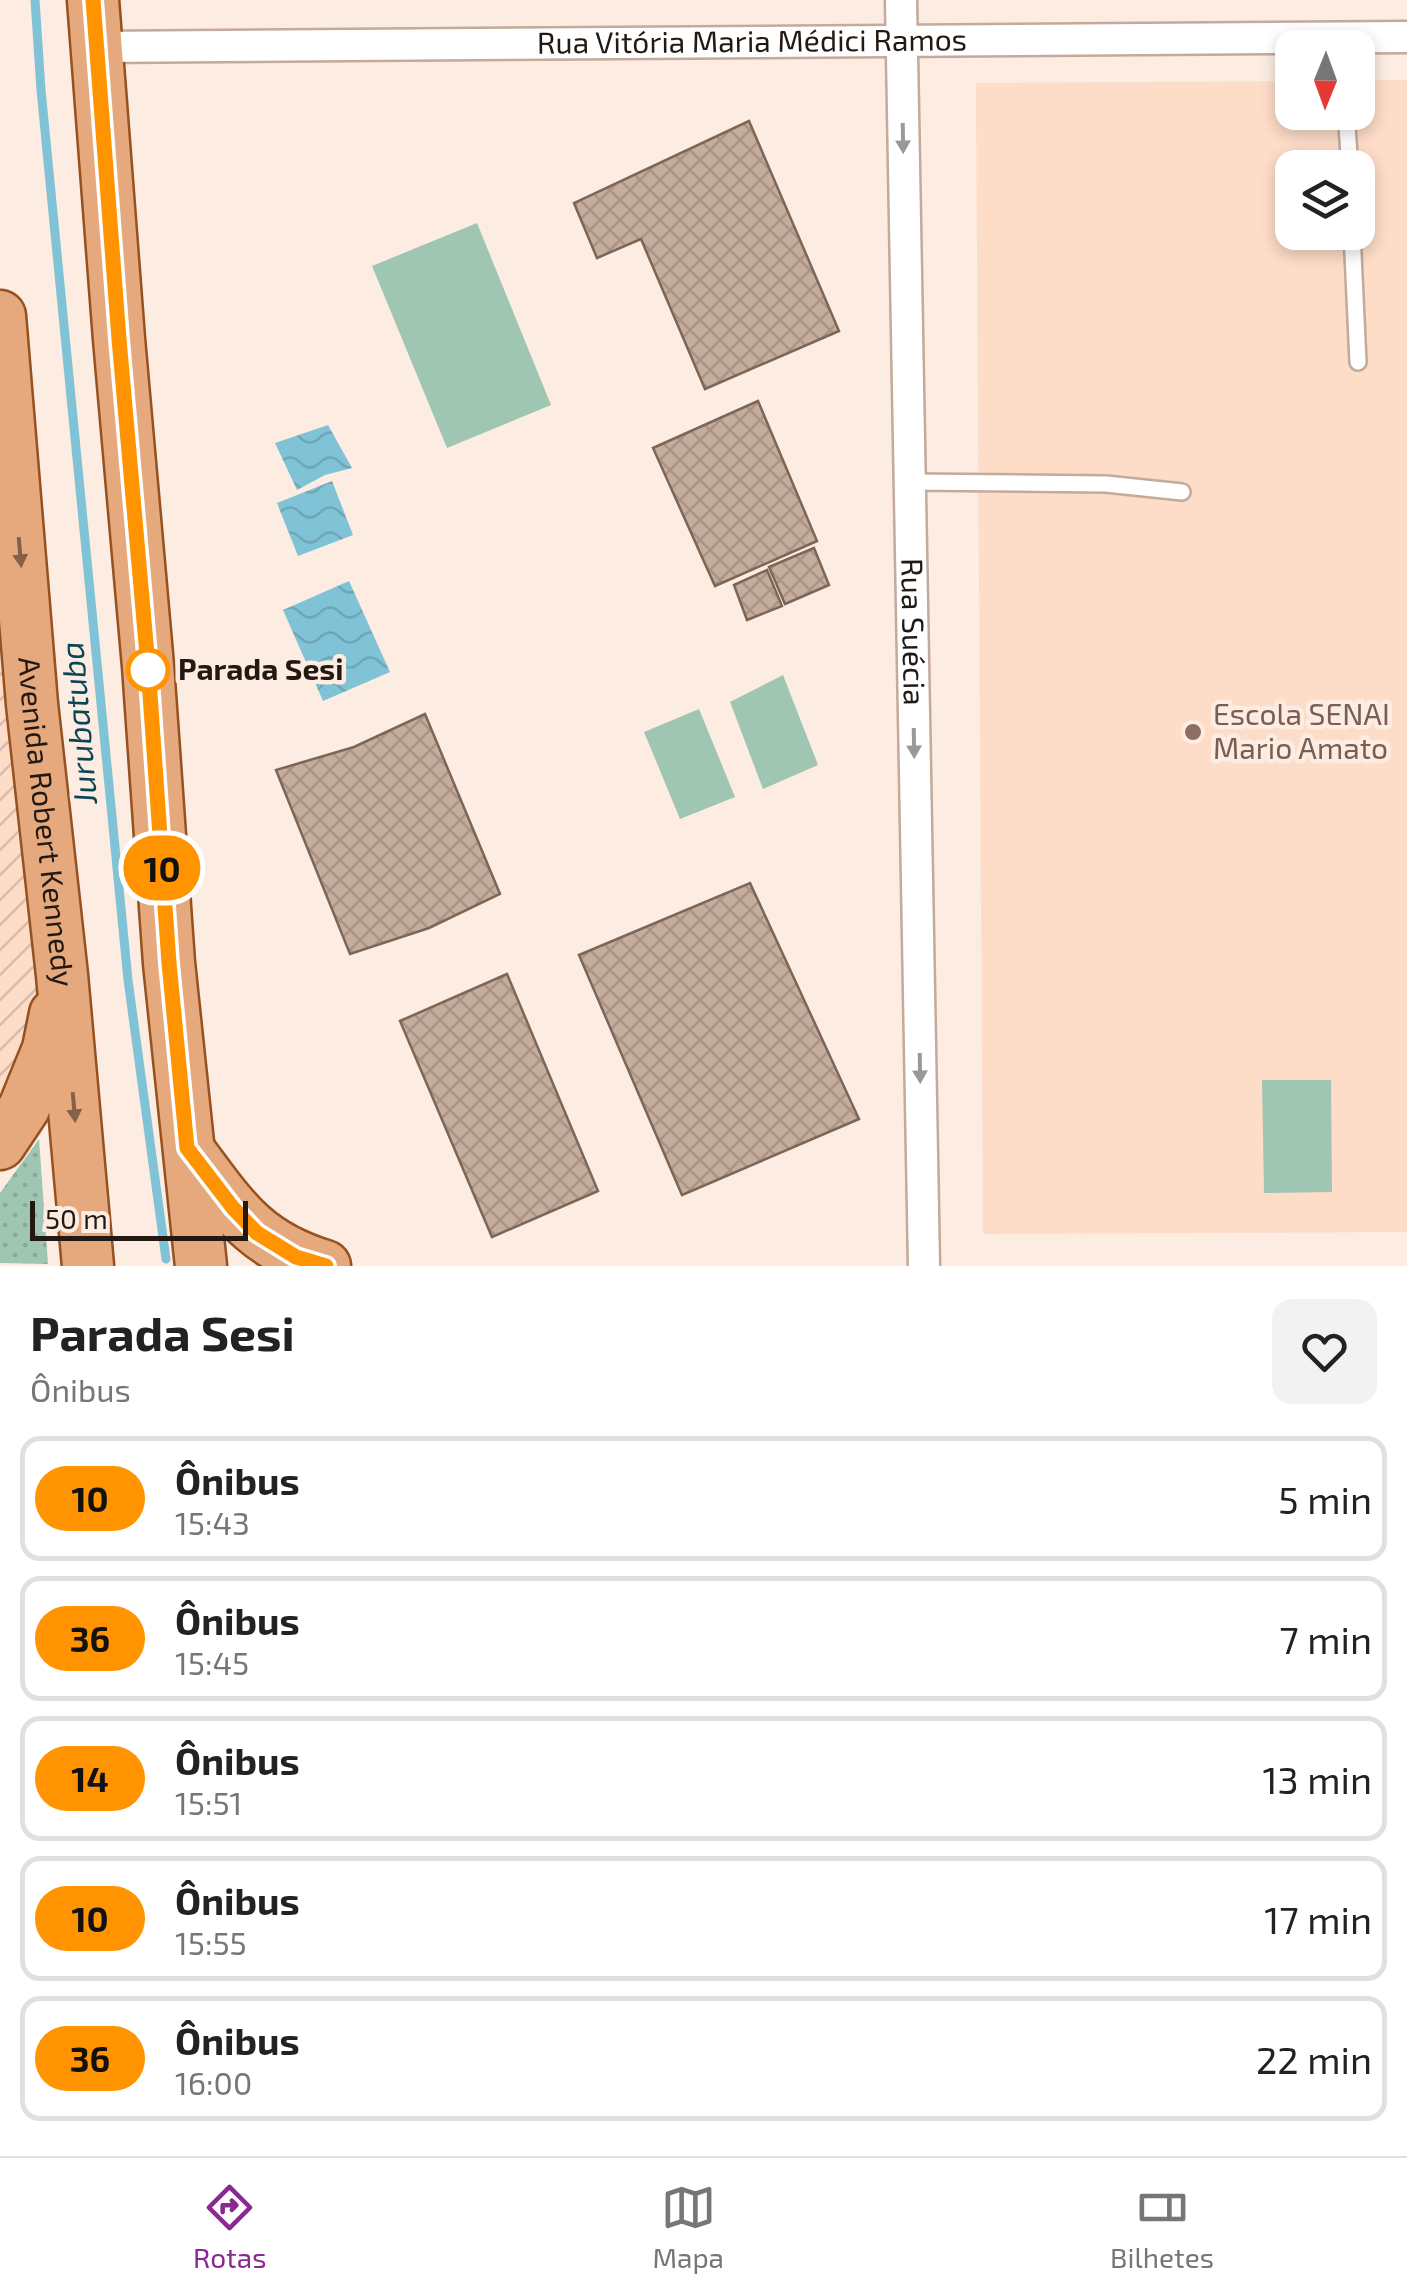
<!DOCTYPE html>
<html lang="pt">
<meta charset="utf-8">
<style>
:root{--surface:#fff;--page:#f2f2f2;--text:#222;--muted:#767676;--line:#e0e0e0;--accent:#8b2992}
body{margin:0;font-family:"Exo 2",sans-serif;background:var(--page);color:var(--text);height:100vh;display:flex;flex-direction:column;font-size:38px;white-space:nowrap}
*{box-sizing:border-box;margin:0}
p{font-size:32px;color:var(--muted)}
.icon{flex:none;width:55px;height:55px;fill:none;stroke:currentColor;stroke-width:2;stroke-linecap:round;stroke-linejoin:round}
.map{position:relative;height:1266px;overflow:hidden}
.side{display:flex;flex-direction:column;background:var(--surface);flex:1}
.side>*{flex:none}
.badge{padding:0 20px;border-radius:32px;font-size:35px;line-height:65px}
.needle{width:65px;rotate:181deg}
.controls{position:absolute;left:1275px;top:30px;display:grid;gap:20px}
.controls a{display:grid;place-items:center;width:100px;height:100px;border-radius:20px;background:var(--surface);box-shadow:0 5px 15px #0003;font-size:50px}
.scale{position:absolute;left:30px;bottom:25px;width:218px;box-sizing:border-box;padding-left:10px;border:5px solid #221913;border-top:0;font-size:28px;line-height:35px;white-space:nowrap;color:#221913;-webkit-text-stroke:8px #fcece2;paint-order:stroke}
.map>.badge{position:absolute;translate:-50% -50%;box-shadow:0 0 0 5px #fff}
.round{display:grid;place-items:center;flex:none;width:105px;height:105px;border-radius:20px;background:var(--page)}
.headline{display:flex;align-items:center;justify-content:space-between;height:170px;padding:0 30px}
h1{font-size:48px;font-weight:700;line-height:75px}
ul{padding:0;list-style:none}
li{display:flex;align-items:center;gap:30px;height:125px;margin:0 20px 15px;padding:0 10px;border:5px solid var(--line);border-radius:20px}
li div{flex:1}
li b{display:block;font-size:38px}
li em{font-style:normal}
li .badge{min-width:110px;font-weight:700;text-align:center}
.menu{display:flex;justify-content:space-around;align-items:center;height:140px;border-top:2px solid var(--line);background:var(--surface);font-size:28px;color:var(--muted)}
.menu a{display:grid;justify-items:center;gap:5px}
.menu .current{color:var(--accent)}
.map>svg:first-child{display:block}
.built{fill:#fddcc8;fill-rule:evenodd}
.industrial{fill:url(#industrial-furrows)}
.grass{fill:url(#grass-dots)}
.pitch{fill:#9ec6b3}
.water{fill:url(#water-waves)}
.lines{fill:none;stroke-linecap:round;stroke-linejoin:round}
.stream{stroke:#80c3d6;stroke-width:9}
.building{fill:url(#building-cross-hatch);stroke:#7c6658;stroke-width:2.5}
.lane-casing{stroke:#c3aa9b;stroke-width:20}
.street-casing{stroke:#c3aa9b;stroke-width:35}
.primary-casing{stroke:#965120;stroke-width:55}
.lane{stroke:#fff;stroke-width:15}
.street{stroke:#fff;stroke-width:30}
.primary{stroke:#e6a97d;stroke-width:50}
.oneway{fill:#9c9895}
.oneway2{fill:#846148}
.line-casing{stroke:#fff;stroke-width:22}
.line{stroke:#ff9300;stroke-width:15}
.stop-dot{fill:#fff;stroke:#ff9300;stroke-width:5}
.education-dot{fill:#8d6e63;stroke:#fcece2;stroke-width:4}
.labels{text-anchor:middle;stroke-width:9;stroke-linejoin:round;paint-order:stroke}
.street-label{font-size:30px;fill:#221913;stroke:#fcece2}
.stop-label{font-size:30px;font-weight:bold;fill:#221913;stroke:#fcece2;text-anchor:start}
.education-label{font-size:30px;fill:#785e54;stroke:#fcece2;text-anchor:start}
.water-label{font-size:32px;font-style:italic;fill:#094654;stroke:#fcece2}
</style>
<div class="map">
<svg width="1407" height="1266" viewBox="0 0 1407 1266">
<defs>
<pattern id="industrial-furrows" width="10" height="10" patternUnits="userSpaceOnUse" patternTransform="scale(2.5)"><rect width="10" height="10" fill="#fddcc8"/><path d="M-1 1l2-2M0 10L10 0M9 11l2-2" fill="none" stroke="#d9bcab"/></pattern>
<pattern id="grass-dots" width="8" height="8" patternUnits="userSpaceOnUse" patternTransform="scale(2.5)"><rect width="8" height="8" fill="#9ec6b3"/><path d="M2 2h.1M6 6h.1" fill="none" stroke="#8a9" stroke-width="1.8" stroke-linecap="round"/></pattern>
<pattern id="water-waves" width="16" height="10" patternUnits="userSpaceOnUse" patternTransform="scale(2.5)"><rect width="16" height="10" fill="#80c3d6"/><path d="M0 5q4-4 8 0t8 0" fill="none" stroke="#6ea7b7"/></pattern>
<pattern id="building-cross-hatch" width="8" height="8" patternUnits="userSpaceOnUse" patternTransform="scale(2.5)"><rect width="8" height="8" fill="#c5ad9d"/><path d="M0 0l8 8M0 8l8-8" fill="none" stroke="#a99486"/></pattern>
</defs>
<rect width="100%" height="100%" fill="#fcece2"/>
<!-- built -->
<path class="built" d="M1358 80H1407V1232L983 1234 976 83 1292 81V112H1358ZM1292 168H1358V232H1292Z"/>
<!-- industrial -->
<path class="industrial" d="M0 493 39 979 24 1056 0 1102Z"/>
<!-- grass -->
<path class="grass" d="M39 1139 48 1264 0 1263V1193Z"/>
<!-- pitch -->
<path class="pitch" d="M477 223 551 405 447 448 372 266Z
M783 675 818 765 763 789 730 702Z
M699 709 735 797 680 819 644 732Z
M1262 1080H1331L1332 1192 1264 1193Z"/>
<!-- water -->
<path class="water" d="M328 425 352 468 325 475 297 490 275 443Z
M332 481 353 535 298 556 277 503Z
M349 581 390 672 323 701 283 610Z"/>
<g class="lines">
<!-- stream -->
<path class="stream" d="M35 0 41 90 128 980 166 1259"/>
</g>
<!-- building -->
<path class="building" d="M749 121 839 331 705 389 641 239 597 258 574 203Z
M758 401 817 541 715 586 653 448Z
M814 548 829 585 785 604 769 567Z
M767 570 782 606 747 620 734 585Z
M425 714 500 894 429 928 350 954 276 770 354 747Z
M750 883 859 1119 682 1195 579 955Z
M507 974 598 1191 492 1237 400 1021Z"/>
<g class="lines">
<defs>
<path id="lane" d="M1346 112 1350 168
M1352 232 1358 362
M909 482 1106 484 1182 492"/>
<g id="street">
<path id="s1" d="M901 0 924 1266"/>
<path id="s2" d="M97 47 1407 37"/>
</g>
<g id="primary">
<path d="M93 0 119 339 148 666 169 963 201 1266"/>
<path id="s3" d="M0 316 32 704 62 975 88 1266"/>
<path d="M0 1144 24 1108 48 1049 55 1014"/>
<path d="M190 1152C233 1209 253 1244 325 1266"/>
</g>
</defs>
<!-- lane casing -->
<use href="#lane" class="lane-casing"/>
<!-- street casing -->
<use href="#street" class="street-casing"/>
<!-- primary casing -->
<use href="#primary" class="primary-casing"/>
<!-- lane -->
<use href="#lane" class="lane"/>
<!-- street -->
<use href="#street" class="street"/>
<!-- primary -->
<use href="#primary" class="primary"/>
</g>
<!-- one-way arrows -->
<defs><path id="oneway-solid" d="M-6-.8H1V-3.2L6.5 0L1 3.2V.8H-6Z" transform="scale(2.5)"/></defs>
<g class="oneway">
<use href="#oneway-solid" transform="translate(903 138) rotate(89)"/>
<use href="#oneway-solid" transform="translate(914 743) rotate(89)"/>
<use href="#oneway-solid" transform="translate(920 1068) rotate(89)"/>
</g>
<g class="oneway2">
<use href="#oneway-solid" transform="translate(20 552) rotate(85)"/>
<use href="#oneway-solid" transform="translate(74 1107) rotate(85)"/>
</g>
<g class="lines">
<defs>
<path id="line" d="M93 0 119 339 148 666 169 963 187 1148 233 1208 257 1233 296 1257 326 1266"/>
</defs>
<!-- line casing -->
<use href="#line" class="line-casing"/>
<!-- line -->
<use href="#line" class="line"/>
</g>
<!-- markers -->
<circle class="stop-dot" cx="148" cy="670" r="20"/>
<circle class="education-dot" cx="1193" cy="732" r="10"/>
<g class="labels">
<!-- street labels -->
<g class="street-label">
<text dy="10" stroke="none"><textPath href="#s2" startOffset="655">Rua Vitória Maria Médici Ramos</textPath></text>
<text dy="10" stroke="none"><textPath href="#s1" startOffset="632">Rua Suécia</textPath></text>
<text dy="10" stroke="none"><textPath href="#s3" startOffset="508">Avenida Robert Kennedy</textPath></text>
</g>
<!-- stop labels -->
<g class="stop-label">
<text x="178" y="680">Parada Sesi</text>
</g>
<!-- education labels -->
<g class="education-label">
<text x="1213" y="725">Escola SENAI<tspan x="1213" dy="34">Mario Amato</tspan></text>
</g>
<!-- water labels -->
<g class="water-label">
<text transform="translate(79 723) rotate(-95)" y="11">Jurubatuba</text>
</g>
</g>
</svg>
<div class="controls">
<a><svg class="needle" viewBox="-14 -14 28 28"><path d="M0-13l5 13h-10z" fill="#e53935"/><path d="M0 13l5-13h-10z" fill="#767676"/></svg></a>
<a><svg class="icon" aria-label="layers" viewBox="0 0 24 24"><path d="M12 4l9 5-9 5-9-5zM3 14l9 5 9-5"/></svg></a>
</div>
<div class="scale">50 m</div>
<b class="badge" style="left:162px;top:868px;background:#ff9300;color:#111">10</b>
</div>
<section class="side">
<div class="headline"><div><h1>Parada Sesi</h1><p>Ônibus</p></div><a class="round"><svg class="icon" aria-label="heart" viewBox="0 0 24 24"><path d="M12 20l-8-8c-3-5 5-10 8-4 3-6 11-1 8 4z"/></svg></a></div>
<ul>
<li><span class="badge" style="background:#ff9300;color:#111">10</span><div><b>Ônibus</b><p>15:43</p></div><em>5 min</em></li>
<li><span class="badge" style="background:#ff9300;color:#111">36</span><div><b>Ônibus</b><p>15:45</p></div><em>7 min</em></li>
<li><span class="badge" style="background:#ff9300;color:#111">14</span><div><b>Ônibus</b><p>15:51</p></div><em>13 min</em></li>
<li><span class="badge" style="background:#ff9300;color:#111">10</span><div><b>Ônibus</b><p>15:55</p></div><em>17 min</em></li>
<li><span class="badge" style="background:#ff9300;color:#111">36</span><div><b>Ônibus</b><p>16:00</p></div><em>22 min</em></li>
</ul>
</section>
<nav class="menu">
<a class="current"><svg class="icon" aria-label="directions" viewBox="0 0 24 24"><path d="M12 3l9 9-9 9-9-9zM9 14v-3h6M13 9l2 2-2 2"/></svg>Rotas</a>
<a><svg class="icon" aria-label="map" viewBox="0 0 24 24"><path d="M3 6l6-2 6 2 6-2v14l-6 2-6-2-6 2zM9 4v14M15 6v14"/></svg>Mapa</a>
<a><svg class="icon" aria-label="tickets" viewBox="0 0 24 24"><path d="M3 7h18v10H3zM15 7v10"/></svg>Bilhetes</a>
</nav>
